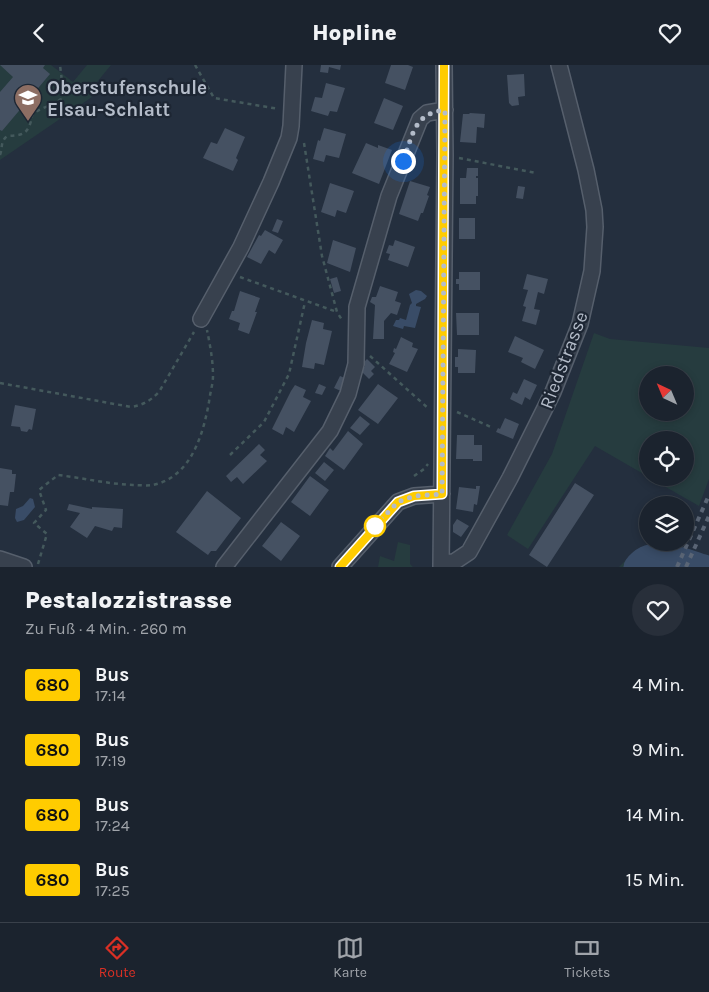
<!DOCTYPE html>
<html lang="de">
<meta charset="utf-8">
<style>
:root{--surface:#1b232e;--page:#282f3a;--text:#f1f3f6;--muted:#a0a4aa;--line:#39404a;--accent:#d93025}
body{margin:0;font-family:Karla,sans-serif;background:var(--page);color:var(--text);height:100vh;display:flex;flex-direction:column;font-size:19px;white-space:nowrap}
*{box-sizing:border-box;margin:0}
p{font-size:16px;color:var(--muted)}
.icon{flex:none;width:28px;height:28px;fill:none;stroke:currentColor;stroke-width:2;stroke-linecap:round;stroke-linejoin:round}
.map{position:relative;height:502px;overflow:hidden}
.sheet{display:flex;flex-direction:column;background:var(--surface);flex:1}
.sheet>*{flex:none}
.badge{padding:0 10px;border-radius:4px;font-size:18px;line-height:32px}
.needle{width:32px;rotate:316deg}
.tools{position:absolute;left:639px;top:301px;display:grid;gap:10px}
.tools a{display:grid;place-items:center;width:55px;height:55px;border-radius:50%;background:var(--surface);box-shadow:0 2px 8px #0003,0 0 0 1px var(--line);font-size:25px}
.you{position:absolute;width:25px;height:25px;margin:-12px;border:4px solid #fff;border-radius:50%;background:#1a73e8;box-shadow:0 0 0 8px #1a73e833}
.map>.badge{position:absolute;translate:-50% -50%;box-shadow:0 0 0 2px #fff}
.round{display:grid;place-items:center;flex:none;width:52px;height:52px;border-radius:26px;background:var(--page)}
.head{display:flex;align-items:center;justify-content:space-between;height:85px;padding:0 25px}
h1{font-size:24px;font-weight:800;line-height:38px}
ul{padding:0;list-style:none}
li{display:flex;align-items:center;gap:15px;height:65px;padding:0 25px}
li div{flex:1}
li b{display:block;font-size:19px}
li em{font-style:normal}
li .badge{min-width:55px;font-weight:700;text-align:center}
header{display:flex;justify-content:space-between;align-items:center;height:65px;padding:0 25px;background:var(--surface);font-size:22px;font-weight:800}
.dock{display:flex;justify-content:space-around;align-items:center;height:70px;border-top:1px solid var(--line);background:var(--surface);font-size:14px;color:var(--muted)}
.dock a{display:grid;justify-items:center;gap:2px}
.dock .selected{color:var(--accent)}
.map>svg:first-child{display:block}
.green{fill:#263c3f;fill-rule:evenodd}
.water{fill:#394c67}
.lines{fill:none;stroke-linecap:round;stroke-linejoin:round}
.river{stroke:#394c67;stroke-width:25}
.building{fill:#455162}
.minor-casing{stroke:#565f6c;stroke-width:18}
.path{stroke:#44595c;stroke-width:2.5;stroke-dasharray:4 4;stroke-linecap:butt}
.minor{stroke:#38414e;stroke-width:15}
.rail{stroke:#5a6575;stroke-width:4;stroke-dasharray:5 5;stroke-linecap:butt}
.line-casing{stroke:#fff;stroke-width:11}
.line{stroke:#fc0;stroke-width:8}
.walk{stroke:#b4bcc9;stroke-width:5;stroke-dasharray:0 9}
.stop-dot{fill:#fff;stroke:#fc0;stroke-width:2.5}
.labels{text-anchor:middle;stroke-width:4.5;stroke-linejoin:round;paint-order:stroke}
.poi-label{font-size:19px;font-weight:bold;fill:#b4bcc9;stroke:#1d2633;text-anchor:start}
.street-label{font-size:19px;fill:#b4bcc9;stroke:#1d2633}
</style>
<header><svg class="icon" aria-label="back" viewBox="0 0 24 24"><path d="M15 5l-7 7 7 7"/></svg>Hopline<svg class="icon" aria-label="heart" viewBox="0 0 24 24"><path d="M12 20l-8-8c-3-5 5-10 8-4 3-6 11-1 8 4z"/></svg></header>
<div class="map">
<svg width="709" height="502" viewBox="0 0 709 502">
<rect width="100%" height="100%" fill="#242f3e"/>
<!-- green -->
<path class="green" d="M0 0H51L73 17 87 0H111L88 28 92 32 0 95Z
M594 268 610 274 709 283V414L699 441 650 413 685 412V375H648L647 411 595 381 528 484 507 470 552 389ZM648 310H685V348H648Z
M398 477 410 480V499L413 502H378L380 491 394 496Z
M652 478H674L680 484 670 502H619L636 485Z"/>
<!-- water -->
<path class="water" d="M416 225 421 226 427 231 425 234 416 239V241L421 242 415 263 404 261 403 264 393 261 396 255H399L400 253 406 255 410 240 412 238 409 229Z
M30 433 33 434 35 442 24 455 17 457 15 453 16 444 23 441Z"/>
<g class="lines">
<!-- river -->
<path class="river" d="M636 502C652 480 684 496 704 502"/>
</g>
<!-- building -->
<path class="building" d="M0 0H45L43 3 50 9 2 66 0 65V27L13 12Z
M321 0H341L340 5 329 2 328 8 320 7Z
M391 0H408L413 2 405 25 385 18Z
M524 9 525 31 518 32 519 40 512 41 509 38 507 10Z
M326 18 345 23 337 47 330 46 328 51 311 46 315 32 322 33Z
M384 33 403 41 393 65 374 58Z
M470 48 485 49 484 63 477 62 476 78 460 77 463 49H469Z
M225 63 245 72 236 93 238 95 233 106 203 93 211 77 217 79Z
M324 63 346 69 339 93 326 90 324 97 313 94 318 75 320 76Z
M366 78 378 83V80L392 85 379 119 352 108Z
M467 103H478V111H476V113H478V131H476V139H460V113H466Z
M410 116 430 122 427 130 429 131 423 148H421L418 156 399 149Z
M330 118 354 126 346 148 337 145 335 152 321 147Z
M518 121 525 122 523 134 516 133Z
M459 153H475V174H459Z
M277 154 283 156 278 168 272 166Z
M265 165 283 175 275 189 269 185 261 199 247 192 259 170 261 171Z
M333 175 356 183 350 207 327 198Z
M395 175 415 182 408 202 388 195 390 189 386 188 389 180 393 181Z
M459 207H480V225H459V219H456V214H459Z
M527 209 548 214 544 229 538 227 534 244 540 245 536 260 522 256 526 242 523 241 528 225 523 224Z
M337 212 341 226 334 228 330 214Z
M380 221 398 227 395 236 401 238 397 250 391 248 384 256V274H373L375 240 370 237 372 232H376Z
M240 226 260 233 255 247H257L249 269 238 265 240 258 229 254 232 246H234Z
M456 248H479V270H457Z
M312 255 324 258 323 264 332 266 324 300 315 298 314 304 302 302 306 278Z
M515 271 544 285 535 304 521 297 523 293 508 287Z
M401 272 413 278 412 282 418 284 407 307 389 299 395 288 393 287 394 283 396 284Z
M458 284 476 285 475 308H458V302H455V292H458Z
M367 294 375 302 371 306 374 309 369 314 361 306 365 301 362 299Z
M340 311 347 314 341 326 334 323Z
M524 314 537 320 530 335 525 332 522 340 510 334 513 327 517 329Z
M319 319 326 322 322 330 315 328Z
M378 319 398 333 378 359 358 345Z
M295 320 306 325 303 332 311 336 294 367 286 362 283 370 272 364 291 326Z
M15 340 36 344 32 365 29 364 27 367 21 366 20 362 11 361Z
M360 351 370 359 360 370 350 363Z
M505 353 519 359 513 374 496 367 498 363 500 364Z
M348 366 363 379 344 405 325 391 330 383 333 386Z
M457 370H474V380H482V396H473V394H456Z
M259 379 265 385 260 390 267 396 243 419 237 412 231 417 226 411Z
M324 397 334 405 325 416 315 408Z
M0 403 12 405V409H16L14 427H10L8 441 0 440Z
M310 411 329 425 310 451 291 437Z
M575 418 594 430 547 502 529 490Z
M476 421H480L477 440 474 439 473 447 456 444 459 422 476 424Z
M207 426 241 453 216 486H211L208 490 176 467Z
M69 439 92 444V442L123 444 122 463 114 462 112 466 95 461 87 473 70 462 80 448 67 445Z
M457 454 469 461 461 472 453 467V460Z
M281 457 300 471 281 496 262 481Z"/>
<g class="lines">
<defs>
<path id="minor" d="M201 254 241 182 271 117 289 73 291 61 294 0
M0 494 24 502
M441 498 454 497 469 487 510 413 553 327 580 259 592 206 595 162 594 145 586 105 559 0
M224 502 330 366 348 329 356 299 357 242 389 131 420 54 427 48 445 45
M340 502 398 437 414 431 442 429
M441 502 445 90 444 0"/>
</defs>
<!-- minor casing -->
<use href="#minor" class="minor-casing"/>
<!-- path -->
<path class="path" d="M195 0 214 33 279 44
M304 78 322 191 337 247 342 255
M0 90C3 82 0 77 7 71 20 70 27 71 31 56 31 53 31 52 33 49 39 43 53 41 61 34L63 25 60 0
M459 93 536 108
M240 212 337 247
M370 291 429 344
M0 318 131 342C143 340 150 336 159 327L194 267
M457 347 491 362
M230 390 264 357 289 309 305 237
M414 411 424 404 428 399
M38 499 47 469 34 458 46 445 39 425 58 410C83 413 108 419 133 420 139 420 147 421 153 420 191 412 203 370 209 337 210 328 213 319 213 311 213 295 210 280 207 265"/>
<!-- minor -->
<use href="#minor" class="minor"/>
<!-- rail -->
<path class="rail" d="M677 502 709 430
M686 502 709 451"/>
</g>
<g class="lines">
<defs>
<path id="line" d="M340 502 398 437 414 431 442 429 444 0"/>
</defs>
<!-- line casing -->
<use href="#line" class="line-casing"/>
<!-- line -->
<use href="#line" class="line"/>
<!-- walk -->
<path class="walk" d="M375 461 372 464 398 437 414 431 442 429 445 45C413 48 413 71 403 96"/>
</g>
<!-- icons -->
<defs>
<symbol id="school-pin" viewBox="-11 -11 22 30"><path d="M0 17L-7.5 6A9.5 9.5 0 1 1 7.5 6Z" fill="#8d6e63" stroke="#1d2633"/><path d="M0-5L7-2L0 1L-7-2ZM-4 1L0 2.5L4 1V4Q0 6-4 4Z" fill="#fff"/></symbol>
</defs>
<g fill-rule="evenodd">
<use href="#school-pin" x="12" y="17" width="32" height="43"/>
</g>
<!-- markers -->
<circle class="stop-dot" cx="375" cy="461" r="10"/>
<g class="labels">
<!-- poi labels -->
<g class="poi-label">
<text x="47" y="29">Oberstufenschule<tspan x="47" dy="22">Elsau-Schlatt</tspan></text>
</g>
<!-- street labels -->
<g class="street-label">
<text transform="translate(563 295) rotate(-69)" y="7">Riedstrasse</text>
</g>
</g>
</svg>
<div class="tools">
<a><svg class="needle" viewBox="-14 -14 28 28"><path d="M0-13l5 13h-10z" fill="#e53935"/><path d="M0 13l5-13h-10z" fill="#a0a4aa"/></svg></a>
<a><svg class="icon" aria-label="locate" viewBox="0 0 24 24"><circle cx="12" cy="12" r="6"/><path d="M12 2v4M12 18v4M2 12h4M18 12h4"/></svg></a>
<a><svg class="icon" aria-label="layers" viewBox="0 0 24 24"><path d="M12 4l9 5-9 5-9-5zM3 14l9 5 9-5"/></svg></a>
</div>
<div class="you" style="left:403px;top:96px"></div>
</div>
<section class="sheet">
<div class="head"><div><h1>Pestalozzistrasse</h1><p>Zu Fuß · 4 Min. · 260 m</p></div><a class="round"><svg class="icon" aria-label="heart" viewBox="0 0 24 24"><path d="M12 20l-8-8c-3-5 5-10 8-4 3-6 11-1 8 4z"/></svg></a></div>
<ul>
<li><span class="badge" style="background:#fc0;color:#111">680</span><div><b>Bus</b><p>17:14</p></div><em>4 Min.</em></li>
<li><span class="badge" style="background:#fc0;color:#111">680</span><div><b>Bus</b><p>17:19</p></div><em>9 Min.</em></li>
<li><span class="badge" style="background:#fc0;color:#111">680</span><div><b>Bus</b><p>17:24</p></div><em>14 Min.</em></li>
<li><span class="badge" style="background:#fc0;color:#111">680</span><div><b>Bus</b><p>17:25</p></div><em>15 Min.</em></li>
</ul>
</section>
<nav class="dock">
<a class="selected"><svg class="icon" aria-label="directions" viewBox="0 0 24 24"><path d="M12 3l9 9-9 9-9-9zM9 14v-3h6M13 9l2 2-2 2"/></svg>Route</a>
<a><svg class="icon" aria-label="map" viewBox="0 0 24 24"><path d="M3 6l6-2 6 2 6-2v14l-6 2-6-2-6 2zM9 4v14M15 6v14"/></svg>Karte</a>
<a><svg class="icon" aria-label="tickets" viewBox="0 0 24 24"><path d="M3 7h18v10H3zM15 7v10"/></svg>Tickets</a>
</nav>
